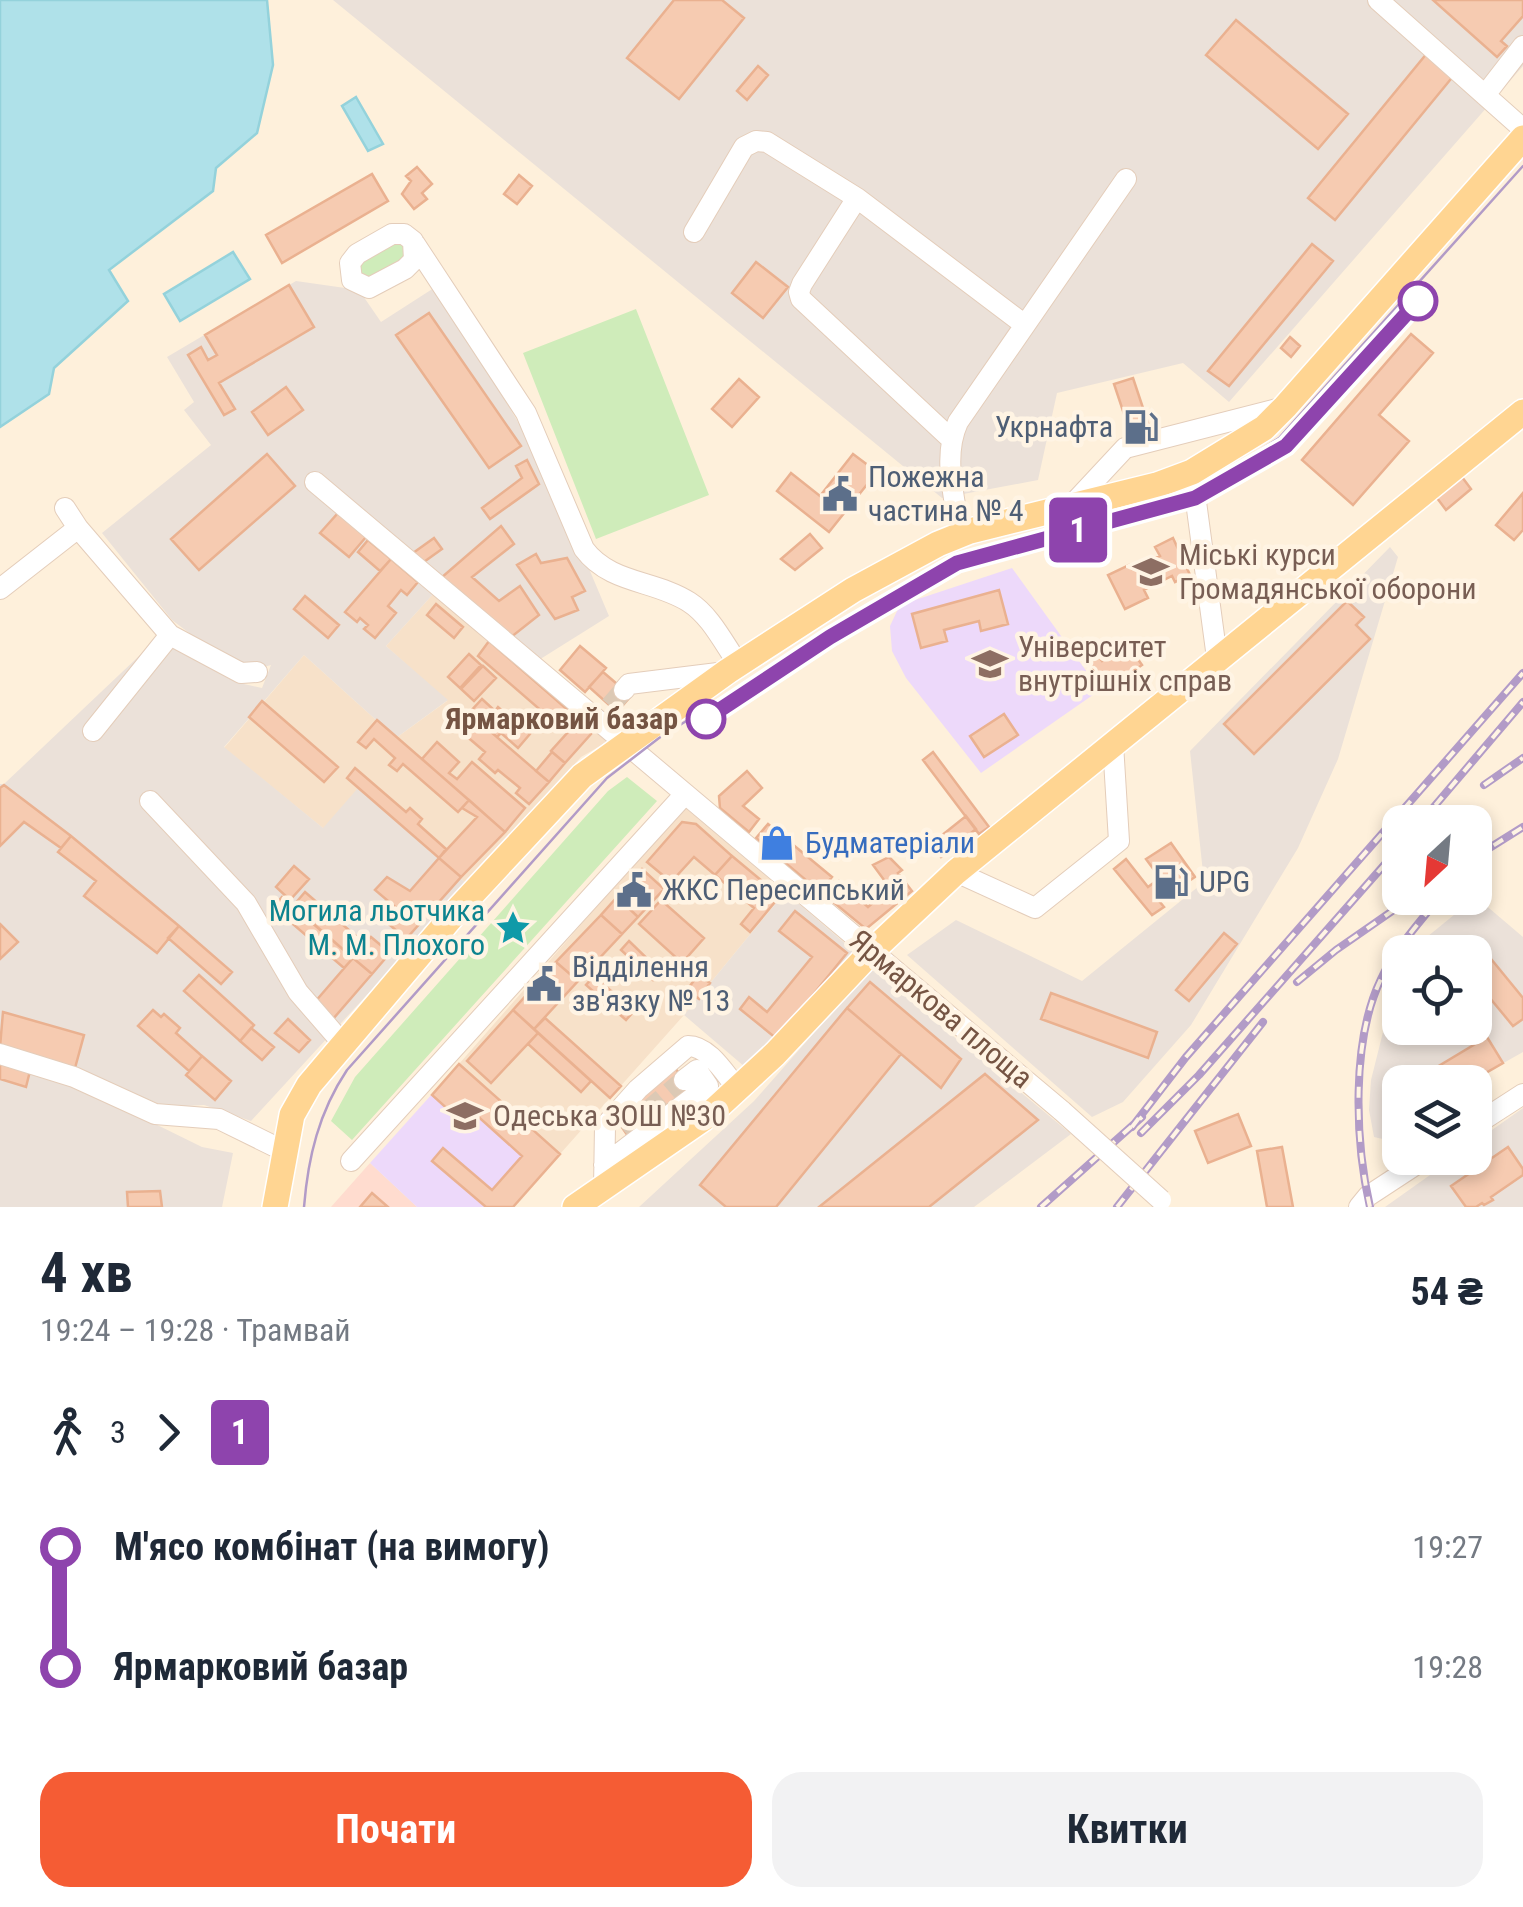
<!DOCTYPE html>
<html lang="uk">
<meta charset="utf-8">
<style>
:root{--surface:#fff;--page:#f2f2f3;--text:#1f2937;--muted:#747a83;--accent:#f55c34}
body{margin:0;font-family:"Roboto Condensed",sans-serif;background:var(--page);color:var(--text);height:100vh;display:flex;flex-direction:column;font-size:38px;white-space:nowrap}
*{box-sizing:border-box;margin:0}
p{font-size:32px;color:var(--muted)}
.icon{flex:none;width:55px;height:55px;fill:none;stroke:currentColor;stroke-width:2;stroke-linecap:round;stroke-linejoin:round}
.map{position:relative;height:1207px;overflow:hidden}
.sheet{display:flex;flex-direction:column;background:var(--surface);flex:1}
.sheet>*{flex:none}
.badge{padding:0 20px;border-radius:8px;font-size:35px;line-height:65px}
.needle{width:65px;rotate:206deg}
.buttons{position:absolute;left:1382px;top:805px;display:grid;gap:20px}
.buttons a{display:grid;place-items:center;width:110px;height:110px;border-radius:20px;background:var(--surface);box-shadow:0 5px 15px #0003;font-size:50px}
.map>.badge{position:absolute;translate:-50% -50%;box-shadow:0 0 0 5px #fff}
.legs{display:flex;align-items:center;gap:15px;height:110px;padding:0 40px;font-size:32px}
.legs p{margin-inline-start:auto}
.headline{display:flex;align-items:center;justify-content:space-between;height:170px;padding:0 40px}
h1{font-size:55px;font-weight:700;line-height:75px}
.action{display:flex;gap:20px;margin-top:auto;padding:20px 40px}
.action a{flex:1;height:115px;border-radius:30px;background:var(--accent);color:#fff;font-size:40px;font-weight:700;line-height:115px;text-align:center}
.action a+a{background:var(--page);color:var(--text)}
ul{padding:0 40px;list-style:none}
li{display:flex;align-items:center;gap:35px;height:120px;font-size:38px}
li i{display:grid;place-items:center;width:15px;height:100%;margin:0 12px;background:currentColor}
li i::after{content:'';width:25px;height:25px;margin:-12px;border:8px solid;border-radius:50%;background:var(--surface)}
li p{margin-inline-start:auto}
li:first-child i{background:linear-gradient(#0000 50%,currentColor 0)}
li:last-child i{background:linear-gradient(currentColor 50%,#0000 0)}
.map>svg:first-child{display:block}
.residential{fill:#f7e1c9}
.commercial{fill:#ffdccf}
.industrial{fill:#ebe1d9}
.education{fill:#edd9fa}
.green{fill:#cfecba}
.water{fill:#afe1e9;stroke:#94d2db;stroke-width:2.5}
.building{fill:#f6cbb1;stroke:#eab190;stroke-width:2.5}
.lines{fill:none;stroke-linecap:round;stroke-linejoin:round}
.minor-tunnel{stroke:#dcc9b5;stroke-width:20;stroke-dasharray:20 10;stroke-linecap:butt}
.minor-casing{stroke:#e4cdba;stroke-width:22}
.major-casing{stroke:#fff;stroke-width:28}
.minor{stroke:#fff;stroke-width:20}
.major{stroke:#ffd592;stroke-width:25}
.tram{stroke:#b29bc7;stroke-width:2.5}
.rail-casing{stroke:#b29bc7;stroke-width:8}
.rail{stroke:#fff4e4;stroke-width:4;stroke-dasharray:11;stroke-linecap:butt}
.minor-bridge-casing{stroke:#e4cdba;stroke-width:22;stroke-linecap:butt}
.minor-bridge{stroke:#fff;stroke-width:20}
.line-1-casing{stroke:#fff;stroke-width:22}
.line-1{stroke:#8e44ad;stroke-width:15}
.stop-1-dot{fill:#fff;stroke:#8e44ad;stroke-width:5}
.labels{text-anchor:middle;stroke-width:9;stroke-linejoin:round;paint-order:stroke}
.service-label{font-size:30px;fill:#4e5e75;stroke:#fff4e4;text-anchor:start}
.education-label{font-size:30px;fill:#785e54;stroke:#fff4e4;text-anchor:start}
.stop-label{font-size:30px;font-weight:bold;fill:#755443;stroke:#fff4e4;text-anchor:end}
.shop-label{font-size:30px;fill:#366cbe;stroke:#fff4e4;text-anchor:start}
.culture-label{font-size:30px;fill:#0d838f;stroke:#fff4e4;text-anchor:end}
.street-label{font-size:30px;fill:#755443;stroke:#fff4e4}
</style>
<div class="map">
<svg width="1523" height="1207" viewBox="0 0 1523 1207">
<rect width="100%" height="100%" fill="#fef0db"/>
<!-- residential -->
<path class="residential" d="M435 592 614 738 581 757 468 885 359 789 324 829 224 748 304 655 396 738 447 701 386 646Z
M684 807 785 892 684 1015 560 1154 459 1064Z"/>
<!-- commercial -->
<path class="commercial" d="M370 1163 417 1207H331Z"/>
<!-- industrial -->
<path class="industrial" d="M333 0H1523V66L1229 402 1183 363 1057 393 1038 480 942 498Z
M296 281 359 290 381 322 437 286 549 474 609 616 542 658 532 671 435 592 386 646 448 700 396 738 304 655 224 747 323 828 358 788 468 885 251 1121 204 1105 167 1107 88 1075 0 1049V784H4L158 638 235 682 262 688 271 665 242 673 172 620 102 533 211 445 184 410 194 402 167 357Z
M1390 547 1398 557 1338 759 1298 848 1191 1025 1123 1102 1092 1117 907 955 956 920 1082 981 1204 882 1190 751Z
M785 892 854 951 772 1049 745 1067 684 1015Z
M1476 897 1523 937V1052L1470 1082H1400V1143L1374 1137 1369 1110 1371 1080 1393 992 1400 976V1028H1475V952H1414L1422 941Z
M871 968 1071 1134 974 1207H639L754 1101Z
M0 1057 80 1087 202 1147 233 1153 222 1207H0Z
M1523 1108V1207H1385L1454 1158H1475V1142Z"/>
<!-- education -->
<path class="education" d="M1012 568 1100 690 981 773 906 678 892 651 890 626 898 609 906 603Z
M459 1064 560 1154 513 1207H417L370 1163Z"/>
<!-- green -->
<path class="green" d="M403 240 406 258 365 280 355 265 357 261Z
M636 309 709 495 596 539 523 353Z
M627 777 657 801 352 1140 331 1121 355 1077 608 791Z"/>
<!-- water -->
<path class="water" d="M0 0H267L273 65 257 133 216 168 213 191 109 270 128 301 54 368 49 394 0 427Z
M356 97 383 144 368 151 342 106Z
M233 252 250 279 180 321 164 294Z"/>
<!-- building -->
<path class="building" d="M674 0H722L744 18 679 99 627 58Z
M1433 0H1523V16L1501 41 1507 46 1497 57Z
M1236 20 1348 114 1318 149 1206 55Z
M1428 52 1455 74 1335 220 1308 198Z
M758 66 768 75 747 100 737 91Z
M417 167 432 184 422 193 427 199 414 209 402 194 411 181 406 176Z
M372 174 388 201 282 263 266 235Z
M519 175 532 186 517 204 504 194Z
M1312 244 1333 261 1229 386 1208 371Z
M756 262 788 287 763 318 732 293Z
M289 285 314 327 219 383 235 409 224 415 188 355 201 347 208 360 217 355 205 335Z
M429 313 521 446 489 468 396 335Z
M1411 334 1433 353 1379 415 1409 441 1353 505 1302 460Z
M1290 337 1300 346 1291 357 1281 348Z
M1133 378 1152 435 1133 441 1114 384Z
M739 379 759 397 732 427 712 409Z
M286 387 303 410 268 435 252 412Z
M267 454 295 486 199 570 171 539Z
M853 454 877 472 829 532 777 491 791 473 820 496Z
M527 460 539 484 490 519 482 508 522 478 516 466Z
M1462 477 1471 489 1446 510 1437 498Z
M1523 493V530L1514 540 1496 525Z
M338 513 366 537 349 557 320 533Z
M501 526 514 544 472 577 499 601 520 586 539 615 510 638 441 578Z
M810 534 822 548 795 570 781 559Z
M434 538 442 549 421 564 413 553Z
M1173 538 1190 575 1175 582 1172 576 1144 590 1148 598 1125 609 1108 575 1129 565 1132 569 1160 556 1155 547Z
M368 540 391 559 380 571 358 552Z
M536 554 541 563 567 558 585 591 572 597 578 610 555 619 517 565Z
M391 559 418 582 407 595 401 590 388 606 396 613 375 638 364 629 368 625 360 618 357 622 345 612Z
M999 590 1008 624 981 631 979 621 944 630 947 641 921 648 912 614Z
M305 596 339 625 328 638 294 609Z
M1347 601 1364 617 1356 625 1370 639 1254 754 1224 724Z
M436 604 463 627 454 638 427 615Z
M489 641 579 720 567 733 478 656Z
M1125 641 1142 665 1108 689 1090 663 1099 657 1102 661Z
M580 646 606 668 585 692 560 670Z
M469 654 481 665 460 688 448 677Z
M483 666 496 678 474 701 461 689Z
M603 672 631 696 617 712 589 687Z
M482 699 495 711 498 707 530 734 518 748 501 733 497 737 469 713Z
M262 701 338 767 324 782 249 717Z
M469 713 549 782 529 804 516 793 520 788 498 770 495 773 479 759 485 752 457 728Z
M1004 714 1018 735 984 757 970 736Z
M377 720 469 800 458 812 403 764 397 771 389 765 395 758 374 739 366 748 358 742Z
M579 720 591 734 565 763 551 751Z
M437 742 459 762 449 773 457 779 472 762 525 808 505 832 422 759Z
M552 752 565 763 549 782 536 771Z
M933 752 989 827 979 834 923 760Z
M355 768 406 812 410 808 422 819 418 824 446 849 439 858 347 778Z
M747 771 762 788 743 806 759 819 749 832 720 808 719 796Z
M4 785 71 836 61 848 24 822 0 846V788Z
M469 800 505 832 461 877 439 858 477 817 462 808Z
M966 816 976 829 941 857 931 844Z
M682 822 696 824 732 856 715 875 694 857 671 882 647 862Z
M768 824 832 877 820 892 756 838Z
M71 836 179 926 157 953 84 896 96 881 58 852Z
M1171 843 1195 877 1171 893 1168 887 1155 896 1164 907 1152 915 1114 869 1126 859 1148 887 1160 878 1146 859Z
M732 856 780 896 750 932 741 924 754 908 715 875Z
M889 857 902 870 898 873 912 891 866 929 826 896 839 881 868 907 890 888 873 865Z
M439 858 461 877 406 939 383 919 394 906 375 890 387 877 410 891Z
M294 866 309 879 290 900 276 887Z
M642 869 664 889 638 917 617 897Z
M305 892 365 944 353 958 293 906Z
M282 897 353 958 344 968 273 907Z
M617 897 638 917 622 934 601 915Z
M661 900 704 938 682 963 639 924Z
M795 911 847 953 777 1039 740 1009 749 997 767 1012 812 957 779 931Z
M601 915 622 934 578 981 556 962Z
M0 924 18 942 0 959Z
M179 926 232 972 221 984 168 938Z
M1224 933 1237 944 1189 1001 1176 990Z
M371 937 390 953 372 974 353 958Z
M629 941 661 972 653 980 621 950Z
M1487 954 1523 998V1019L1513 1026 1475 980V964Z
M353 958 372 974 333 1019 314 1003Z
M556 962 578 981 534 1029 513 1010Z
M199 975 254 1025 240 1041 184 991Z
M698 975 710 983 699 999 687 990Z
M594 976 634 1011 626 1020 586 985Z
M870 982 961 1059 941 1088 847 1008Z
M1051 993 1157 1032 1148 1058 1041 1019Z
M847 1008 901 1054 776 1207H726L700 1185Z
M153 1010 161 1017 164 1014 180 1028 176 1033 202 1056 189 1071 138 1026Z
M513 1010 538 1033 491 1083 467 1061Z
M3 1012 84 1035 75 1068 0 1047Z
M545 1018 621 1086 610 1098 534 1029Z
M288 1019 310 1040 299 1052 275 1033Z
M251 1028 274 1047 262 1060 240 1041Z
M538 1033 591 1081 581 1092 528 1044Z
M1487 1037 1503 1063 1470 1082H1412Z
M202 1056 231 1081 215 1100 186 1075Z
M0 1058 31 1067 26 1087 0 1079Z
M459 1064 560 1154 513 1207H486L432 1161 443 1148 492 1190 522 1156 462 1102 452 1113 432 1095Z
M675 1068 693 1091 630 1139 619 1123 638 1100Z
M985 1074 1038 1120 929 1207H819Z
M1238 1114 1251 1146 1208 1163 1195 1131Z
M1282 1147 1293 1207H1267L1257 1151Z
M1508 1147 1523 1169V1175L1491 1197 1493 1200 1484 1205 1482 1203 1476 1207H1466L1451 1186Z
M160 1191 162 1207H128L127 1192Z
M372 1193 388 1207H360Z"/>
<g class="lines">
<!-- minor-tunnel -->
<path class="minor-tunnel" d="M610 706 624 690
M624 1131 684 1080"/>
<defs>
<path id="minor" d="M1378 0 1523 129
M1485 95 1523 46
M857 198 802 284 799 292 801 299 950 438
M694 232 744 147 756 141 767 142 857 198 1025 325
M413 241 414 260 405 269 369 288 352 280 350 263 357 254 392 234H404L413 241 526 413 584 549C610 584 655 580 689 602 711 616 724 644 739 665
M1192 472 1217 658
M315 482 1062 1111
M1070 507 1125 448 1285 407
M65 508 78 528 170 635 241 673 257 672
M960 535C955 498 942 457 958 422L1126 179
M0 589 78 528
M624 690 629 684 726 672
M93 731 170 635
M150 801 246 903 298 992 344 1045
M956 872 1035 908 1119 841 1113 744
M0 1054 74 1077 155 1114 219 1119 284 1151
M1475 1125 1523 1094
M351 1161 685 794
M604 1165 708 1086 697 1070 684 1080
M604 1188 605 1126 638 1089 688 1046C709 1046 725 1074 737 1088
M1359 1207 1368 1196 1426 1158"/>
<path id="major" d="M275 1207 292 1115 309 1085 460 907 582 776 728 671 853 590 938 544 970 531 1157 485 1192 472 1264 428 1285 407 1523 138
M575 1207 710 1114 775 1054 872 951 956 872 1523 412"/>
</defs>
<!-- minor casing -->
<use href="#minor" class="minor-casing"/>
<!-- major casing -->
<use href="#major" class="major-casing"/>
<!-- minor -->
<use href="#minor" class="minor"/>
<!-- major -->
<use href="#major" class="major"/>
<!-- tram -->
<path class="tram" d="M304 1207C308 1157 319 1112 347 1070L607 778 659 738 953 555 1193 492 1279 438 1523 166"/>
<defs>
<path id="rail" d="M1484 785 1523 758
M1421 822 1523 702
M1475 857 1523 827
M1297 982 1336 950 1411 898
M1132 1127 1186 1057 1523 673
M1141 1133 1199 1075 1400 847
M1041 1207 1142 1117
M1117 1207 1263 1022
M1370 1207C1355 1141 1351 1041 1381 979 1395 949 1419 923 1439 898"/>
</defs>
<!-- rail casing -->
<use href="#rail" class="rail-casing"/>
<!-- rail -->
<use href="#rail" class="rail"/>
<defs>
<path id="minor-bridge" d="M1062 1111 1161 1200"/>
</defs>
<!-- minor-bridge casing -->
<use href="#minor-bridge" class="minor-bridge-casing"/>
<!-- minor-bridge -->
<use href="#minor-bridge" class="minor-bridge"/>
</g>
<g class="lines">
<defs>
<path id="line-1" d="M706 719 830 637 957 563 1195 498 1286 446 1418 301"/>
</defs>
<!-- line-1 casing -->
<use href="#line-1" class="line-1-casing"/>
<!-- line-1 -->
<use href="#line-1" class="line-1"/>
</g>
<!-- icons -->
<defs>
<symbol id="fuel-bare" viewBox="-9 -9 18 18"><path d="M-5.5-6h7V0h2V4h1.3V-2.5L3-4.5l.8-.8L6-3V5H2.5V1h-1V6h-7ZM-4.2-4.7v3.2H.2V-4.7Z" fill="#5c6f8a" stroke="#fff4e4" stroke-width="2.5" paint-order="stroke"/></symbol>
<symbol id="civic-bare" viewBox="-9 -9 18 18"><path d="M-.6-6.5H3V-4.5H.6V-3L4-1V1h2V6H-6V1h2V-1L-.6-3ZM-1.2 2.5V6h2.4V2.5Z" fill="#5c6f8a" stroke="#fff4e4" stroke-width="2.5" paint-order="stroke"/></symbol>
<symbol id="school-bare" viewBox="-9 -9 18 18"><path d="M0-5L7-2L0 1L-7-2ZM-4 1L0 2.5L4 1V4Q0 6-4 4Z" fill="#8d6e63" stroke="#fff4e4" stroke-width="2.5" paint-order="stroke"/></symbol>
<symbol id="university-bare" viewBox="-9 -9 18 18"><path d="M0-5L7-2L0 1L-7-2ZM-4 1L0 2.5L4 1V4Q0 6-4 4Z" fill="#8d6e63" stroke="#fff4e4" stroke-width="2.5" paint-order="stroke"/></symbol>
<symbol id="shop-bare" viewBox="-9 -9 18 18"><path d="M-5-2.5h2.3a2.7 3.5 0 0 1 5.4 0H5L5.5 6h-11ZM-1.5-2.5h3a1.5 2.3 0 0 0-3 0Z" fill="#3f7fe0" stroke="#fff4e4" stroke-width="2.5" paint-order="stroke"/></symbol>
<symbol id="sight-bare" viewBox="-9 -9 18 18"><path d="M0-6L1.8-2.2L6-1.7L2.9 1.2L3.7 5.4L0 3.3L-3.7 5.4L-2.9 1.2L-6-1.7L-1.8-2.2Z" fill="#0f9aa8" stroke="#fff4e4" stroke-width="2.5" paint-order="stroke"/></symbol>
</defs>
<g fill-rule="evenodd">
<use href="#fuel-bare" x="1116" y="402" width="50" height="50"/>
<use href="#civic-bare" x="815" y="469" width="50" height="50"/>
<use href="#school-bare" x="1126" y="547" width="50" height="50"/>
<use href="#university-bare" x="965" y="639" width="50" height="50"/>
<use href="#shop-bare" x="752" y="818" width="50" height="50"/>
<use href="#fuel-bare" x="1146" y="857" width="50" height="50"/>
<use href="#civic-bare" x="609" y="865" width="50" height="50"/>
<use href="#sight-bare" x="488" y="903" width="50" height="50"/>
<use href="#civic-bare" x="519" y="959" width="50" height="50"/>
<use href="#school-bare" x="440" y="1091" width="50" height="50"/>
</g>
<!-- markers -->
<g class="stop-1-dot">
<circle cx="1418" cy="301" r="18"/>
<circle cx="706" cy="719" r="18"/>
</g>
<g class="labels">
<!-- service labels -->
<g class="service-label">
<text x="1113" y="437" text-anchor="end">Укрнафта</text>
<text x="868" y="487">Пожежна<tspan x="868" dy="34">частина № 4</tspan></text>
<text x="1199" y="892">UPG</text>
<text x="662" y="900">ЖКС Пересипський</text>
<text x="572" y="977">Відділення<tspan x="572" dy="34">зв'язку № 13</tspan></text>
</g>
<!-- education labels -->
<g class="education-label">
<text x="1179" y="565">Міські курси<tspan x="1179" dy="34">Громадянської оборони</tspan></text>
<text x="1018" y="657">Університет<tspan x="1018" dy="34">внутрішніх справ</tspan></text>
<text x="493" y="1126">Одеська ЗОШ №30</text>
</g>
<!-- stop labels -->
<g class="stop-label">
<text x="678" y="729">Ярмарковий базар</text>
</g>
<!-- shop labels -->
<g class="shop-label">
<text x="805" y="853">Будматеріали</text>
</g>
<!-- culture labels -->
<g class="culture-label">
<text x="485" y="921">Могила льотчика<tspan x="485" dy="34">М. М. Плохого</tspan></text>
</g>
<!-- street labels -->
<g class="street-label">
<text transform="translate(941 1009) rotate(40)" y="10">Ярмаркова площа</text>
</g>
</g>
</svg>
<div class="buttons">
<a><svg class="needle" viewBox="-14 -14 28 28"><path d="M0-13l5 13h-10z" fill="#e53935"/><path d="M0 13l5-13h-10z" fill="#747a83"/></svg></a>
<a><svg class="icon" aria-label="locate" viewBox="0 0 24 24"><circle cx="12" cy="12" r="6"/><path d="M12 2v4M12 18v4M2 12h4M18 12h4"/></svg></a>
<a><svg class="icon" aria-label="layers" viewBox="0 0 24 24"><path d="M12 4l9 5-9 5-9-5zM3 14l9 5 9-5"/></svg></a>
</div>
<b class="badge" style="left:1078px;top:530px;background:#8e44ad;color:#fff">1</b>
</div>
<section class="sheet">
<div class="headline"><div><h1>4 хв</h1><p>19:24 – 19:28 · Трамвай</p></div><b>54 ₴</b></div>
<div class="legs"><svg class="icon" aria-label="walk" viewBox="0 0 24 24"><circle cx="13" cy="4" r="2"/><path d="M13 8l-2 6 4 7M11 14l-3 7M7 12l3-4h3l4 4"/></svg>3<svg class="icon" aria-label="forward" viewBox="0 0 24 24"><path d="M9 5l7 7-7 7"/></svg><b class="badge" style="background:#8e44ad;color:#fff">1</b></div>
<ul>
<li><i style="color:#8e44ad"></i><b>М'ясо комбінат (на вимогу)</b><p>19:27</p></li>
<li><i style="color:#8e44ad"></i><b>Ярмарковий базар</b><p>19:28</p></li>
</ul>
<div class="action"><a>Почати</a><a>Квитки</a></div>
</section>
